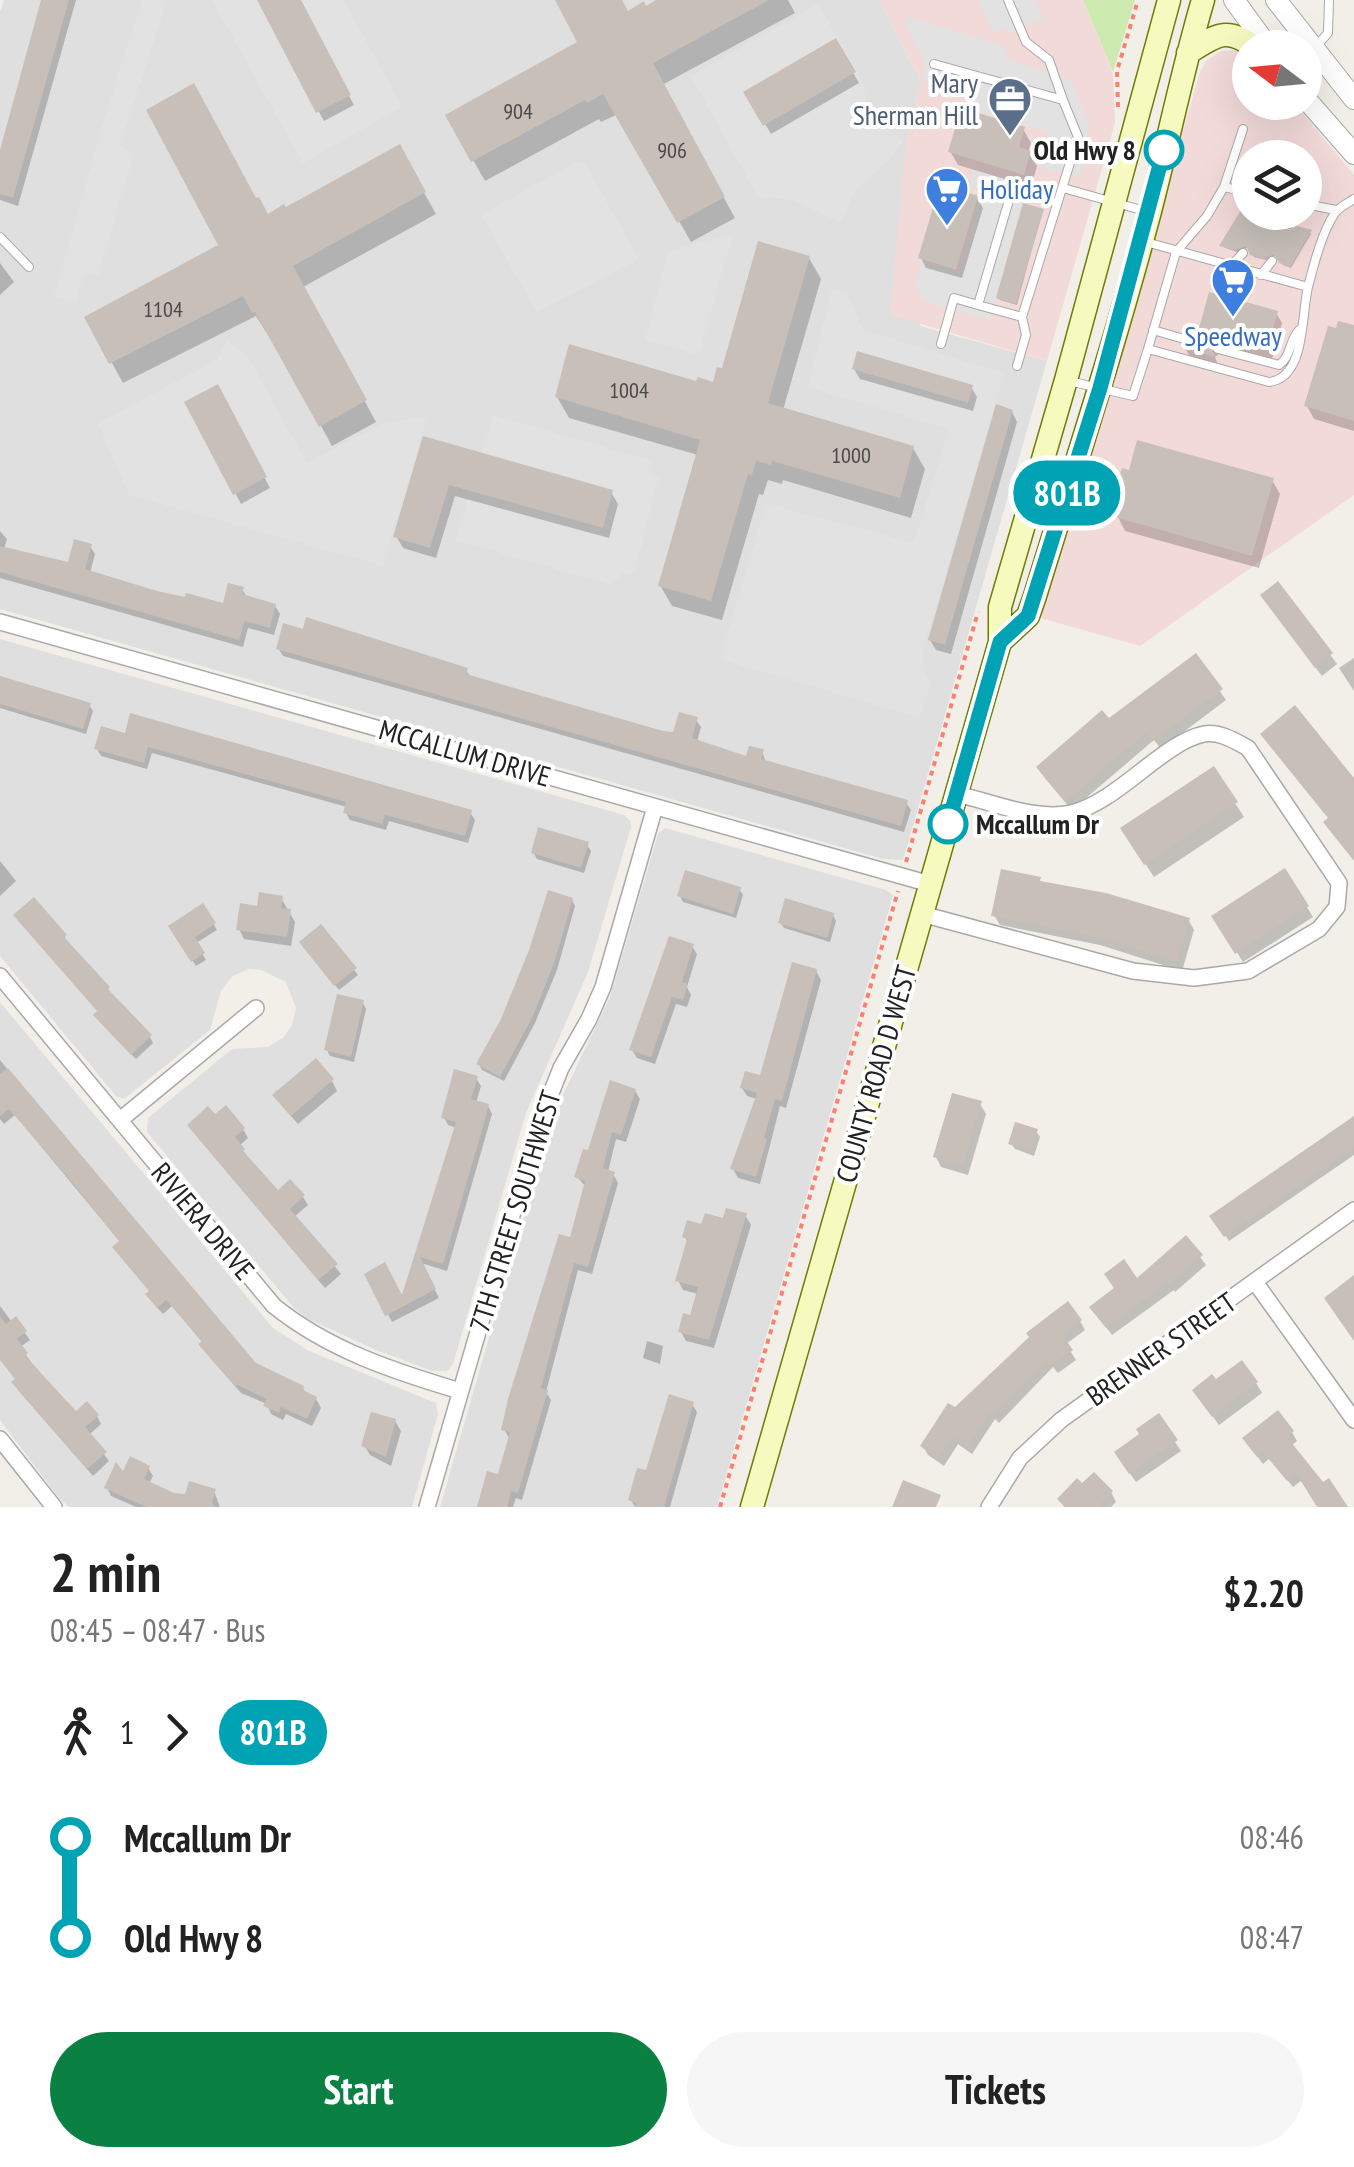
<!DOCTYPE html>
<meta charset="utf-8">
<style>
:root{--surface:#fff;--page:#f6f6f6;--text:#222;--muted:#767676;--accent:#0b8043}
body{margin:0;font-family:"PT Sans Narrow",sans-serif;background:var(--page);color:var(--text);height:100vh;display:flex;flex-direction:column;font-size:38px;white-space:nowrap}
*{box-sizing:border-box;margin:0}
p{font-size:32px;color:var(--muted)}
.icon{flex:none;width:55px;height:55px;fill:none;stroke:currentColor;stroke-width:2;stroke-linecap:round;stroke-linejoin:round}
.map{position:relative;height:1507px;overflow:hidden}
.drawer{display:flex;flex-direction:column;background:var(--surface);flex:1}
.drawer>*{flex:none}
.badge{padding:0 20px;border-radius:32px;font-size:35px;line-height:65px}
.needle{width:65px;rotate:286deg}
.tools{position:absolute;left:1232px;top:30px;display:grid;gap:20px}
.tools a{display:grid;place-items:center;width:90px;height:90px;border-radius:50%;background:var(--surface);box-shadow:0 10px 40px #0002;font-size:50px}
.map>.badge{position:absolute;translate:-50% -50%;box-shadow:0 0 0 5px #fff}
.legs{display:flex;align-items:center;gap:15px;height:110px;padding:0 50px;font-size:32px}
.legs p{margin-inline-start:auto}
.overview{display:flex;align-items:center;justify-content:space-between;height:170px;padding:0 50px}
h1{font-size:55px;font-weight:600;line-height:75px}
.action{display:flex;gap:20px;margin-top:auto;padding:20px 50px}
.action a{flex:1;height:115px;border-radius:60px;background:var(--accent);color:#fff;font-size:40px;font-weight:600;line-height:115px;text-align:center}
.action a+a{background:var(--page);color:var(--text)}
ul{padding:0 50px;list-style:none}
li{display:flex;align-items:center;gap:35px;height:100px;font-size:38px}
li i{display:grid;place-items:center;width:15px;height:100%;margin:0 12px;background:currentColor}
li i::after{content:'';width:25px;height:25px;margin:-12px;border:8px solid;border-radius:50%;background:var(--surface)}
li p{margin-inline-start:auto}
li:first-child i{background:linear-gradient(#0000 50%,currentColor 0)}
li:last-child i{background:linear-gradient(currentColor 50%,#0000 0)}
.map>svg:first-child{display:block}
.residential{fill:#e0dfdf}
.commercial{fill:#f2dad9;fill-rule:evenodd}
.grass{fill:#cdebb0}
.parking{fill:#e2e2e2}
.shadow{fill:#0003}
.building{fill:#c7bfb8}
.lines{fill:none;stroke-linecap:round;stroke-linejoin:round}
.service-casing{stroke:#a9a9a9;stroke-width:10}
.minor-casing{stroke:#a9a9a9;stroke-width:18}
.tertiary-casing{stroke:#a9a9a9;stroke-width:22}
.secondary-casing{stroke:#707d05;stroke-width:25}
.path{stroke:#fa8072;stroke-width:4;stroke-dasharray:5 5;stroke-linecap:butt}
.service{stroke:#fff;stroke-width:8}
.minor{stroke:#fff;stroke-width:15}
.tertiary{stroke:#fff;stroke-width:20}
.secondary{stroke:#f7fabf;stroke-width:22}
.line-1-casing{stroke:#fff;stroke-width:22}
.line-1{stroke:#00a3b4;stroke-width:15}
.stop-1-dot{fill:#fff;stroke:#00a3b4;stroke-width:5}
.labels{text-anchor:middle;stroke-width:8;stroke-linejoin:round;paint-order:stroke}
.number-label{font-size:22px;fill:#4b4948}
.service-label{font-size:28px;fill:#4e5e75;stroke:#fff;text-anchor:end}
.stop-label{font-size:28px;font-weight:bold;fill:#222;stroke:#fff;text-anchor:end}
.shop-label{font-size:28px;fill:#366cbe;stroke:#fff;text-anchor:start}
.street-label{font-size:28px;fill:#222;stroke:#fff}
</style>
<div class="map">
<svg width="1354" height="1507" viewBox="0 0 1354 1507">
<rect width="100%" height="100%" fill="#f2efe9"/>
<!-- residential -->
<path class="residential" d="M4 0H879L921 82 906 141 920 326 1047 361 903 860 883 859 0 609V12Z
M0 639 624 815 630 821 631 827 588 972 526 1113 453 1364 447 1371H432L376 1350 308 1319 294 1308 147 1132 148 1118 232 1049 268 1047 284 1037 292 1025 296 1008 286 982 261 970 249 969 233 976 221 991 210 1030 124 1099 116 1096 0 956Z
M665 828 886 890 893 895 717 1507H440L548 1134 560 1101 610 997 658 834Z
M0 1002 273 1328 309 1351 436 1403 438 1414 412 1507H69L58 1497 0 1420Z"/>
<!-- commercial -->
<path class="commercial" d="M879 0H1083L1113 73 1115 123 1047 361 890 315 906 141 921 82Z
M1242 50 1250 53V102L1294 103 1354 175V495L1140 646 1037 617 1104 404 1200 72 1206 61 1221 51ZM1250 158H1305V212H1250Z"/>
<!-- grass -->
<path class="grass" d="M1083 0H1135L1113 72Z"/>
<!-- parking -->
<path class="parking" d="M142 0H167L120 146 134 153 99 275 85 273 76 303 54 297 106 112Z
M212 0H344L402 107 303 163Z
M979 0H1036L1044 19 1010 32 1007 27 993 33Z
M818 4 864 83 868 108 903 141 891 157 854 193 840 222 793 200 758 197 691 76Z
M907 17 1006 46 1005 58 1071 80 1089 124 1080 177 1040 167 1049 132 968 108 970 92 922 80 925 62 905 26Z
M578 161 585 163 639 259 537 312 481 215Z
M974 169 1028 185 989 320 929 303 919 295 916 283 922 262 959 272 982 191 969 187Z
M733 234 700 351 694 354 645 339 668 251Z
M832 289 847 293 863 330 1004 373 922 655 924 671 931 683 919 718 720 659 766 503 914 543 949 429 807 387Z
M227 341 246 354 307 463 383 423 427 417 383 566 129 495 98 423 217 360Z
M493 415 652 461 648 474 659 478 635 572 621 574 612 585 455 540Z"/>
<!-- shadow -->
<path class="shadow" d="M43 0H76L18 206 0 200V159Z
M258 0H297L354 105 324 121Z
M557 0H619L627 14 661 0H788L795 13 662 85 735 218 691 242 618 114 601 122 599 119 485 181 448 116 581 43Z
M835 41 859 83 771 134 747 93Z
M1023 129 1031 143 1028 153 1037 166 1031 187 958 165 950 151Z
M399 148 436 214 303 287 376 422 332 446 269 331 266 332 256 316 123 383 87 318 221 246 256 201 268 217 285 211Z
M977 198 983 208 962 278 926 268 921 258Z
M1042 211 1017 305 1000 300 998 298Z
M1258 226 1310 232 1311 234 1291 268 1283 265 1277 255 1266 260 1254 257 1249 247 1237 252 1223 247Z
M809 258 821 279 783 410 913 448 925 469 911 518 783 480 782 484 768 480 763 495 759 494 722 620 672 606 660 585 698 455 569 418 557 397 714 385Z
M0 263 14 282 0 295Z
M1276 313 1282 323 1272 359 1227 347 1215 357 1218 365 1190 357 1185 348 1201 331Z
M1354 332V431L1314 419 1307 406Z
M854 369 971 387 977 397 973 411 860 379Z
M217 387 270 488 241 504 187 403Z
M1012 412 1017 422 951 654 936 650 930 640Z
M425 439 611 492 618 504 609 538 455 496 436 558 403 548 396 536Z
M1272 480 1280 494 1259 568 1125 531 1118 517 1124 492 1120 484Z
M0 531 7 539 4 549 70 565 90 546 95 554 90 573 157 593 225 606 242 589 247 598 275 606 280 614 274 635 248 628 243 647 0 578Z
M1278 584 1337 664 1322 676 1268 605Z
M278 648 466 670 471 678 675 735 696 720 701 727 697 742 748 759 762 751 766 763 906 803 911 810 904 832 283 656Z
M1196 657 1226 700 1161 749 1154 740 1072 810 1044 777 1109 721Z
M1354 658V691L1339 668Z
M0 679 89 705 93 711 86 734 0 708Z
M103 730 470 812 475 820 468 843 389 821 386 830 350 820 346 813 347 807 152 753 147 769 101 756 97 749Z
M1213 769 1244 817 1154 877 1131 842Z
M587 845 591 851 584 873 537 859 533 852Z
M0 861 16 881 0 896Z
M1285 872 1313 917 1243 962 1214 916Z
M1039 879 1042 884 1189 921 1194 930 1182 971 1100 945 1000 925 994 915Z
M739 889 743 895 736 918 683 902 680 896Z
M281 898 295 922 291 946 244 939 239 929 259 909Z
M34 900 65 936 66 944 150 1037 153 1043 136 1059 99 1021V1012Z
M572 900 575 906 557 970 535 1023 504 1081 482 1070 479 1064Z
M203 906 217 930 196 943 206 960 196 966 171 927Z
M833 915 836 921 830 942 784 928 780 922Z
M692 946 697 954 687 987 691 995 687 1007 676 1004 655 1064 637 1058 632 1050Z
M306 948 354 970 358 975 339 990Z
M816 971 821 980 786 1108 780 1106 760 1184 738 1178 733 1169 757 1099 747 1096 742 1088 761 1078Z
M363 1003 366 1009 354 1062 330 1056 327 1050Z
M0 1060 254 1365 303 1388 307 1395 316 1399 321 1408 312 1426 286 1414 283 1420 271 1414 267 1404 241 1393 206 1353 201 1345 203 1343 172 1306 163 1314 153 1303 151 1292 121 1243 15 1115 4 1124 0 1119Z
M476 1078 481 1086 476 1103 488 1106 492 1114 447 1271 421 1263 439 1298 392 1322 367 1275 403 1301 457 1128 448 1125 444 1117Z
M332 1081 337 1091 298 1124 281 1105Z
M635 1091 640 1099 626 1142 616 1139 608 1172 613 1174 618 1183 592 1274 578 1270 546 1392 551 1400 522 1500 516 1498 513 1507H480L500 1477 509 1438 504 1429 572 1241 586 1187 577 1177 590 1154Z
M980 1104 986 1114 968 1175 941 1167 936 1157Z
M214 1118 243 1129 248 1138 239 1146 278 1193 303 1197 308 1205 294 1217 341 1274 325 1288 195 1134Z
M1354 1118V1155L1229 1241 1216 1222Z
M1036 1131 1040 1137 1034 1156 1015 1149 1011 1143Z
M745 1215 751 1225 714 1348 686 1341 681 1332 691 1318 698 1294 683 1290 678 1280 688 1243 685 1237 703 1227Z
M1186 1238 1206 1265 1175 1292 1174 1290 1112 1335 1097 1315Z
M0 1306 12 1322 15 1319 30 1340 20 1347 31 1362 76 1414 97 1416 101 1424 89 1435 109 1461 93 1476 18 1390 14 1383 17 1380 0 1358Z
M1080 1321 1085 1330 1066 1344 1076 1360 1058 1373 1053 1367 999 1423 995 1419 972 1454 958 1444 944 1466 928 1455 923 1446 955 1410Z
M647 1341 663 1346 660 1364 643 1358Z
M1256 1383 1262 1393 1219 1425 1201 1400Z
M692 1404 697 1412 670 1507H635L631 1500Z
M395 1421 401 1431 391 1466 370 1455 364 1445Z
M1292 1432 1297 1441 1291 1446 1345 1507H1320L1302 1480 1293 1487 1270 1458 1263 1464 1250 1447Z
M1175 1442 1181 1451 1136 1482 1122 1462Z
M148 1468 153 1476 149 1484 174 1495 214 1491 220 1507H136L111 1496 107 1488 124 1475Z
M1111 1492 1116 1502 1111 1507H1064L1060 1499Z"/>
<!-- building -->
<path class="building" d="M41 0H69L13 198 0 194V150Z
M257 0H301L351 95 316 113Z
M555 0H622L628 11 644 1 646 6 656 0H769L653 63 725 197 677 223 603 94 587 103 585 100 471 162 445 115 577 42Z
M836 38 856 72 763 126 743 92Z
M194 83 256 198 259 197 268 214 284 204 286 207 400 144 426 192 293 266 367 400 319 427 255 312 252 313 243 296 109 364 84 317 218 245 146 110Z
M961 108 1025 127 1019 147 1031 151 1024 175 948 152Z
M940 184 978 196 956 270 918 258Z
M1023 203 1044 209 1016 304 996 298Z
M1241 210 1253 213 1259 222 1267 217 1282 221 1283 228 1288 231 1297 226 1312 230 1290 267 1279 263 1274 254 1264 259 1250 255 1246 246 1235 250 1219 246Z
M758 241 810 256 768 403 914 446 900 498 772 461 771 465 756 461 752 475 748 474 711 601 658 586 700 440 555 397 569 344 696 381 698 377 713 382 717 367 722 368Z
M1209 292 1278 311 1267 351 1221 338 1211 346 1215 357 1181 348 1191 340 1186 332 1188 325 1199 328Z
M1338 321 1354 325V421L1304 406 1328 326 1336 328Z
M857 351 973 385 968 403 852 369Z
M218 384 267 477 233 495 184 402Z
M996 404 1013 410 945 645 928 640Z
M423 436 613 490 603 528 449 485 430 548 393 537Z
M1137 440 1274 478 1252 556 1115 517 1123 486 1117 485 1122 468 1129 470Z
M74 539 92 544 85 569 157 591 185 597 186 593 223 603 228 583 244 587 242 594 276 604 270 628 245 621 239 640 0 572V546L68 562Z
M1278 581 1333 653 1315 668 1260 595Z
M306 617 468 668 466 674 663 731 673 732 679 712 698 717 692 738 746 756 749 746 764 749 761 759 908 800 901 826 276 649 283 623 303 629Z
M1196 653 1223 689 1153 741 1147 732 1065 802 1036 767 1102 710 1109 718Z
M0 676 91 703 83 729 0 704Z
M1295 705 1354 778V861L1323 822 1328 818 1260 734Z
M130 713 472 810 465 836 385 815 382 824 343 813 346 802 148 747 144 763 94 749 101 726 125 733Z
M1214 766 1238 802 1144 865 1120 828Z
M538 827 589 842 581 868 531 853Z
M1285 868 1309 906 1235 954 1211 916Z
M1001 869 1041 877 1040 881 1106 893 1190 918 1177 962 1092 936 991 916Z
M685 870 741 887 733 914 677 896Z
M548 890 573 898 554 963 533 1016 500 1077 476 1064 501 1019 529 950Z
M259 892 283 896 281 908 291 909 287 937 236 930 240 903 257 906Z
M34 897 67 935 64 937 110 987 108 989 152 1035 131 1055 93 1015 97 1011 13 915Z
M785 898 834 913 827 938 778 923Z
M203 903 216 923 195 937 205 953 191 962 168 926Z
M321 924 357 968 334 986 299 942Z
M669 936 694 944 682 982 688 984 683 1000 672 997 651 1057 629 1050Z
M792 962 817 969 782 1101 775 1099 764 1138 767 1139 756 1177 730 1169 757 1093 740 1088 745 1071 760 1075Z
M337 994 364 1000 351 1057 324 1050Z
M316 1058 334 1079 291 1116 272 1095Z
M8 1068 256 1363 304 1386 303 1390 317 1397 307 1419 281 1407 279 1413 263 1406 267 1399 237 1385 235 1386 198 1344 202 1341 166 1300 157 1308 145 1294 149 1291 112 1247 119 1241 70 1180 9 1109 0 1116V1074Z
M454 1069 478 1076 471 1099 489 1104 484 1123 443 1264 420 1257 436 1289 385 1316 364 1274 385 1262 402 1295 456 1122 441 1118Z
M610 1080 636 1089 621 1135 612 1132 603 1168 615 1172 588 1267 574 1263 541 1388 548 1390 518 1493 511 1491 507 1507H477L487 1471 498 1474 510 1432 501 1430 508 1399 559 1234 570 1237 585 1181 574 1177 583 1149 588 1150Z
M952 1093 982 1101 963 1166 933 1157Z
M226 1105 245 1128 235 1137 245 1149 243 1151 278 1190 290 1179 305 1195 290 1209 338 1264 318 1280 187 1125 208 1106 215 1114Z
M1354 1116V1148L1224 1237 1209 1216Z
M1015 1122 1038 1129 1031 1151 1008 1144Z
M726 1208 747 1213 709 1340 678 1332 683 1313 690 1315 698 1287 675 1281 687 1239 682 1237 687 1220 701 1224 705 1213 723 1218Z
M1186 1235 1203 1255 1169 1285 1167 1283 1106 1328 1089 1307 1114 1288 1104 1274 1124 1259 1137 1278Z
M1354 1275V1341L1324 1298Z
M1068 1301 1082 1320 1062 1335 1073 1350 1051 1366 1047 1361 993 1416 990 1413 967 1447 952 1437 938 1459 920 1446 948 1403 955 1407 1029 1337 1026 1333Z
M16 1316 27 1331 17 1339 28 1353 25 1356 76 1411 87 1401 99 1415 85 1427 107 1452 87 1469 11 1382 15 1379 0 1360V1317L6 1324Z
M1242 1360 1258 1382 1212 1417 1192 1390 1212 1374 1216 1379Z
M669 1394 694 1402 664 1507H635L636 1503 628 1500 637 1468 646 1470Z
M1278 1410 1294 1431 1287 1437 1323 1482 1329 1478 1348 1507H1317L1296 1473 1287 1481 1263 1452 1257 1457 1242 1438Z
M371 1412 396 1419 386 1457 361 1446Z
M1159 1413 1178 1440 1129 1474 1114 1452 1139 1434 1136 1429Z
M130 1456 150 1466 144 1479 174 1493 185 1494 189 1481 216 1489 212 1502 215 1507H146L104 1488 116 1462 123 1471Z
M1094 1472 1113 1491 1097 1507H1065L1057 1499 1077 1478 1082 1483Z
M903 1480 941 1495 936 1507H892Z"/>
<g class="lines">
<defs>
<path id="service" d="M1008 0 1026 42 1049 60 1063 100
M1305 59 1328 33 1329 0
M934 64 1063 100 1078 137 1022 317 1026 335 1017 366
M1224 187 1243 129
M1063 188 1145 211
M1250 193 1224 187 1207 216 1176 252 1148 349 1269 382C1306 378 1301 315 1308 287 1314 264 1322 232 1335 213 1339 207 1348 203 1354 199
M1305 204 1336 210
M1260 215 1262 212
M1289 224 1297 212
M0 237 29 267
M1146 242 1308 287
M1231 266 1243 253
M1261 275 1272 261
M978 305 1022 317
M1153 330 1184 339
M941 344 954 298 978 305 1012 190 1057 203
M1218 349 1279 365C1291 357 1289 341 1299 330
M1069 381 1133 396 1148 349"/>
<path id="minor" d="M0 622 930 884
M922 914 1133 971 1194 978 1248 971 1319 929 1337 907 1339 883 1248 748C1235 741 1219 731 1204 734 1163 742 1118 802 1071 813 1035 821 992 802 957 794
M0 976 274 1306C329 1350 393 1371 460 1391
M120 1120 256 1008
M1255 1282 1354 1420
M0 1439 54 1507
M427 1507 538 1126 561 1068 589 1019 603 987 655 807
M989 1507 1020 1458 1061 1420 1354 1210"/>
<path id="tertiary" d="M1234 0 1269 48
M1276 0 1354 99
M1305 98 1354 154"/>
<path id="secondary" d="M1188 53C1215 36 1227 25 1255 48
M1000 642 1028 616 1035 596C1074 469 1115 343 1149 215 1168 143 1182 71 1203 0
M752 1507 1000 642V607L1066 380 1169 0"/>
</defs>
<!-- service casing -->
<use href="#service" class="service-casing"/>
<!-- minor casing -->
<use href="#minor" class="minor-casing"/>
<!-- tertiary casing -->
<use href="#tertiary" class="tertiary-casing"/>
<!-- secondary casing -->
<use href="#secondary" class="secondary-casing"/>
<!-- path -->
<path class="path" d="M1118 107 1117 71 1138 0
M906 862 978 612
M720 1507 898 891"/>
<!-- service -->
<use href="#service" class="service"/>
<!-- minor -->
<use href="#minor" class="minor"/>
<!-- tertiary -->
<use href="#tertiary" class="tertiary"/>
<!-- secondary -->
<use href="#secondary" class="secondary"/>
</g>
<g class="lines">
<defs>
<path id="line-1" d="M948 824 1000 642 1028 616 1100 388 1164 150"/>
</defs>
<!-- line-1 casing -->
<use href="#line-1" class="line-1-casing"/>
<!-- line-1 -->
<use href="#line-1" class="line-1"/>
</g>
<!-- icons -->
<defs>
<symbol id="office-pin" viewBox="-11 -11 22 30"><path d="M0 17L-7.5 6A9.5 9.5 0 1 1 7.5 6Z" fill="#5c6f8a" stroke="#fff"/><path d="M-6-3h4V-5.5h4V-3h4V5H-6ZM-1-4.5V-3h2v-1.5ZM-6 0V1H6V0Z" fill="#fff"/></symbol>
<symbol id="supermarket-pin" viewBox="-11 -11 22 30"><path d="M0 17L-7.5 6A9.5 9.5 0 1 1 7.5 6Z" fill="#3f7fe0" stroke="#fff"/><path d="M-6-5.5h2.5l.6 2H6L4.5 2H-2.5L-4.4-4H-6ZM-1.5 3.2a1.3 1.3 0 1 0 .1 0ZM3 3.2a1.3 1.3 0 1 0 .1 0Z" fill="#fff"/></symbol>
</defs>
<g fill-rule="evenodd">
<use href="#office-pin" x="985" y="74" width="50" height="68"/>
<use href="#supermarket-pin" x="922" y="164" width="50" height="68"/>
<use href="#supermarket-pin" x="1208" y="255" width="50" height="68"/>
</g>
<!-- markers -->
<g class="stop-1-dot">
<circle cx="1164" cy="150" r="18"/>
<circle cx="948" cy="824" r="18"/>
</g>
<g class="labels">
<!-- number labels -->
<g class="number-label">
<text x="518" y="119">904</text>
<text x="672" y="158">906</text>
<text x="163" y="317">1104</text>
<text x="629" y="398">1004</text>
<text x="851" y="463">1000</text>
</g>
<!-- service labels -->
<g class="service-label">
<text x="978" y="93">Mary<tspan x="978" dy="32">Sherman Hill</tspan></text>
</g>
<!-- stop labels -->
<g class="stop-label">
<text x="1136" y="160">Old Hwy 8</text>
<text x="976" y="834" text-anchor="start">Mccallum Dr</text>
</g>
<!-- shop labels -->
<g class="shop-label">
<text x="980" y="199">Holiday</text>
<text x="1233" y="346" text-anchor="middle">Speedway</text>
</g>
<!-- street labels -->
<g class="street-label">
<text transform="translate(465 753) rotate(16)" y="10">MCCALLUM DRIVE</text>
<text transform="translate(876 1074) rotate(-74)" y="10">COUNTY ROAD D WEST</text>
<text transform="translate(515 1211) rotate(-73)" y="10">7TH STREET SOUTHWEST</text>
<text transform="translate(203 1221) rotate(50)" y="10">RIVIERA DRIVE</text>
<text transform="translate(1161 1349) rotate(-35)" y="10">BRENNER STREET</text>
</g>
</g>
</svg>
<div class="tools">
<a><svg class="needle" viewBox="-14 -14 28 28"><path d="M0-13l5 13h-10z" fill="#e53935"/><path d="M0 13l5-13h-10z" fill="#767676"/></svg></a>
<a><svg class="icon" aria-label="layers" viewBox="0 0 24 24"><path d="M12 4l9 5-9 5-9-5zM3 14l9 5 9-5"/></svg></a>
</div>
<b class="badge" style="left:1067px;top:493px;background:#00a3b4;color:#fff">801B</b>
</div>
<section class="drawer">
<div class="overview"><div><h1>2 min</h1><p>08:45 – 08:47 · Bus</p></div><b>$2.20</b></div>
<div class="legs"><svg class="icon" aria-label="walk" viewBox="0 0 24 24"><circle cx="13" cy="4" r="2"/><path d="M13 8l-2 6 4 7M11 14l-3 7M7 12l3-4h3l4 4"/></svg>1<svg class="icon" aria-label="forward" viewBox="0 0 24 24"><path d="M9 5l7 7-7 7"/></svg><b class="badge" style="background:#00a3b4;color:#fff">801B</b></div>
<ul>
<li><i style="color:#00a3b4"></i><b>Mccallum Dr</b><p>08:46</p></li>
<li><i style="color:#00a3b4"></i><b>Old Hwy 8</b><p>08:47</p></li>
</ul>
<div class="action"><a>Start</a><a>Tickets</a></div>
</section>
